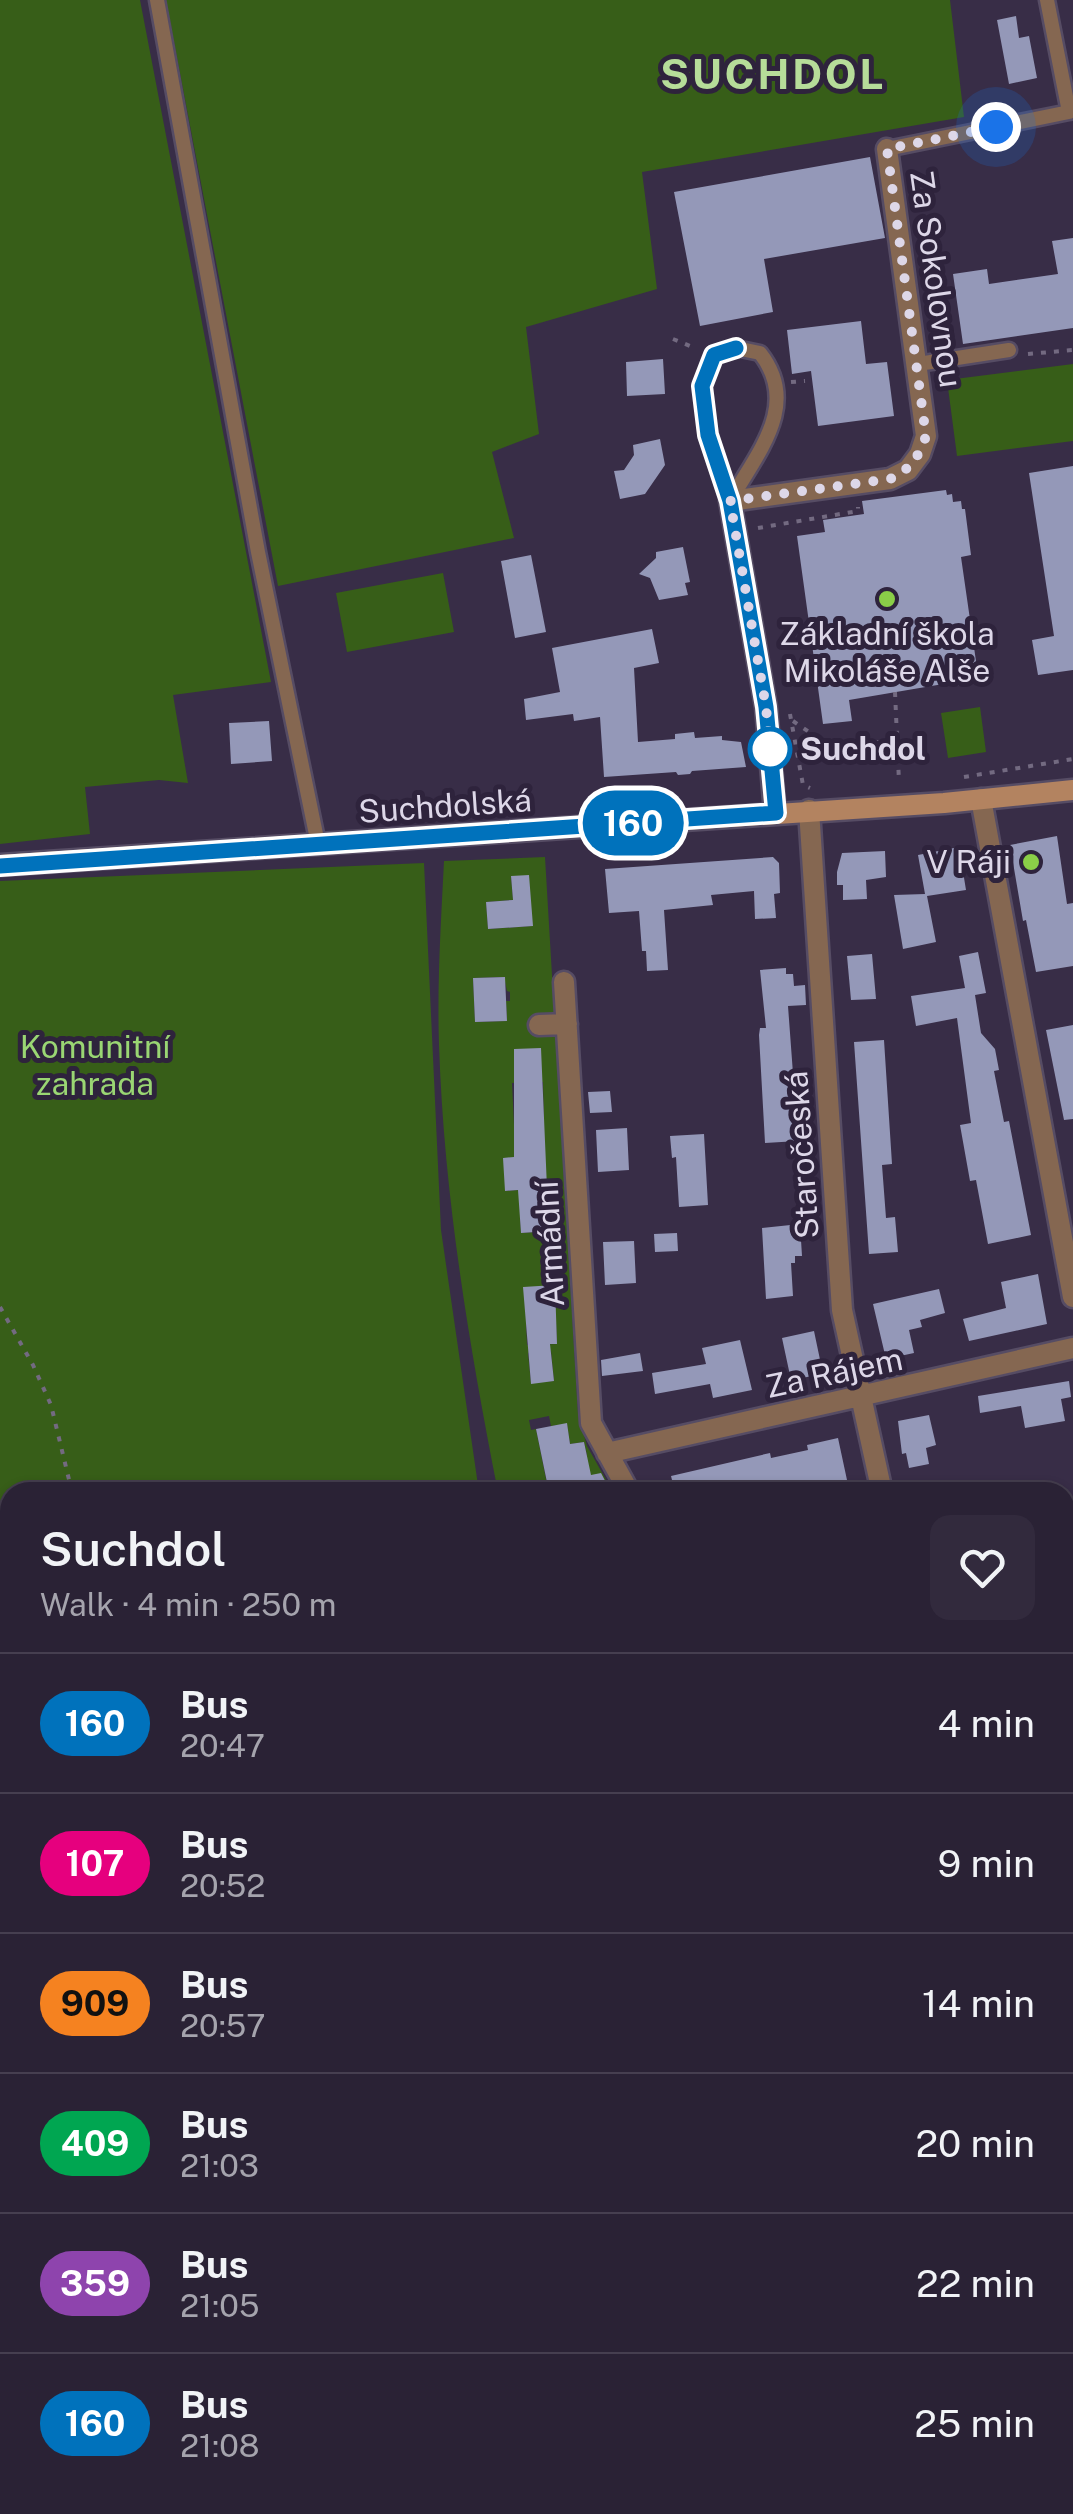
<!DOCTYPE html>
<meta charset="utf-8">
<style>
:root{--surface:#2a2235;--page:#322a3d;--text:#f1f3f6;--muted:#a5a4ad;--line:#463f50}
body{margin:0;font-family:"Public Sans",sans-serif;background:var(--page);color:var(--text);height:100vh;display:flex;flex-direction:column;font-size:38px;white-space:nowrap}
*{box-sizing:border-box;margin:0}
p{font-size:32px;color:var(--muted)}
.icon{flex:none;width:55px;height:55px;fill:none;stroke:currentColor;stroke-width:2;stroke-linecap:round;stroke-linejoin:round}
.map{position:relative;flex:1;overflow:hidden}
.details{position:absolute;left:0px;top:1482px;width:1075px;height:1032px;display:flex;flex-direction:column;background:var(--surface);border-radius:30px 30px 0 0;box-shadow:0 2px 8px #0004,0 0 0 2px var(--line)}
.details>*{flex:none}
.badge{padding:0 20px;border-radius:32px;font-size:35px;line-height:65px}
.you{position:absolute;width:50px;height:50px;margin:-25px;border:8px solid #fff;border-radius:50%;background:#1a73e8;box-shadow:0 0 0 15px #1a73e833}
.map>.badge{position:absolute;translate:-50% -50%;box-shadow:0 0 0 5px #fff}
.round{display:grid;place-items:center;flex:none;width:105px;height:105px;border-radius:20px;background:var(--page)}
.summary{display:flex;align-items:center;justify-content:space-between;height:170px;padding:0 40px}
h1{font-size:48px;font-weight:600;line-height:75px}
ul{padding:0;list-style:none}
li{display:flex;align-items:center;gap:30px;height:140px;padding:0 40px;border-top:2px solid var(--line)}
li div{flex:1}
li b{display:block;font-size:38px}
li em{font-style:normal}
li .badge{min-width:110px;font-weight:700;text-align:center}
.map>svg:first-child{display:block}
.green{fill:#375e18;fill-rule:evenodd}
.building{fill:#9498b8}
.lines{fill:none;stroke-linecap:round;stroke-linejoin:round}
.lane-casing{stroke:#564c64;stroke-width:19}
.street-casing{stroke:#564c64;stroke-width:25}
.secondary-casing{stroke:#564c64;stroke-width:25}
.path{stroke:#736a81;stroke-width:4;stroke-dasharray:5 8;stroke-linecap:butt}
.lane{stroke:#856751;stroke-width:14}
.street{stroke:#856751;stroke-width:20}
.secondary{stroke:#b38360;stroke-width:20}
.line-casing{stroke:#fff;stroke-width:22}
.line{stroke:#0072bc;stroke-width:15}
.walk{stroke:#ddd7e8;stroke-width:10;stroke-dasharray:0 18}
.poi-dot{fill:#8ace48;stroke:#2e233c;stroke-width:4}
.stop-dot{fill:#fff;stroke:#0072bc;stroke-width:5}
.labels{text-anchor:middle;stroke-width:10;stroke-linejoin:round;paint-order:stroke}
.street-label{font-size:32px;fill:#ddd7e8;stroke:#2e233c}
.poi-label{font-size:32px;fill:#ddd7e8;stroke:#2e233c}
.stop-label{font-size:32px;font-weight:bold;fill:#ddd7e8;stroke:#2e233c;text-anchor:start}
.park-label{font-size:32px;fill:#9ad673;stroke:#2e233c}
.district-label{font-size:42px;font-weight:bold;letter-spacing:2.5px;fill:#b6dd99;stroke:#2e233c}
</style>
<div class="map">
<svg width="1073" height="2514" viewBox="0 0 1073 2514">
<rect width="100%" height="100%" fill="#382d47"/>
<!-- green -->
<path class="green" d="M0 0H140L271 682 173 695 188 783 159 780 85 787 90 834 0 844Z
M166 0H950L964 117 642 172 657 289 526 327 539 434 492 452 514 538 278 586Z
M1073 364V441L957 456 947 380Z
M443 573 454 632 347 652 336 593Z
M980 707 986 752 948 758 941 713Z
M545 857 578 1414 587 1446 613 1492H498C469 1345 444 1196 439 1045 437 984 441 922 444 861ZM511 876 532 926 488 929 486 902 513 900ZM504 977 507 991 510 992V1001H506L507 1021 475 1022 473 978ZM543 1082 544 1124 514 1125 512 1083ZM533 1172 534 1189 548 1188 555 1223H551V1231L521 1233 519 1190 505 1191ZM556 1323 557 1344 527 1345 526 1324ZM551 1351 554 1381 531 1383 528 1353ZM549 1416 551 1426 567 1424 570 1444 584 1442 587 1455 574 1479 547 1484 536 1429 531 1430 529 1420Z
M424 863 441 1230 479 1492H10V1901L0 1897V881Z
M0 1913 10 1917V2505H143L144 2514H0Z
M232 2505H552V2514H233Z"/>
<!-- building -->
<path class="building" d="M1016 16 1019 38 1029 36 1037 78 1009 84 997 20Z
M870 157 885 238 764 259 773 312 700 326 674 192Z
M1073 238V328L963 344 953 274 987 269 989 284 1058 274 1052 241Z
M861 321 866 364 887 362 894 416 818 426 811 371 792 374 787 330Z
M663 359 665 394 627 396 626 362Z
M660 439 665 465 645 494 620 499 614 471 624 470 634 455 633 445Z
M1073 466V670L1038 675 1032 640 1054 636 1029 473Z
M946 490 947 495 952 494 953 502 961 501 962 509H965L971 555 961 557 979 682 956 686 955 682 849 700 852 721 823 724 797 536 825 532 823 520 864 514 862 501Z
M683 547 690 582 685 583 688 595 659 600 650 578 639 574 656 558V552Z
M531 555 546 632 515 638 501 561Z
M652 629 659 663 634 668 638 742 675 739V734L694 732 695 738 722 736V740L741 742 746 767 692 771 690 774 678 775 676 772 604 777 600 717 574 721 573 714 526 720 524 699 560 692 552 648Z
M269 721 272 761 231 764 229 723Z
M1057 836 1067 904 1073 903V966L1036 972 1026 920 1023 921 1010 845Z
M959 847 966 890 927 896 936 942 903 949 894 895 925 894 918 855Z
M885 851 886 877 866 880 867 899 843 900V885H837V872L842 853Z
M773 857 779 863 780 893 774 894 776 918 755 919 754 891 711 895 713 905 664 910 668 970 647 971 646 951H642L639 911 609 913 605 869Z
M529 875 533 926 488 929 486 902 513 900 511 876Z
M978 952 986 993 975 995 981 1033 995 1049 999 1070 994 1071 1004 1122 1009 1121 1031 1235 988 1244 976 1180 970 1181 960 1125 971 1123 957 1018 916 1026 911 996 965 988 959 956Z
M872 954 876 999 851 1000 847 956Z
M786 968V974H793L794 986 805 985 806 1005 788 1006 798 1141 765 1143 759 1035 760 1028H766L760 970Z
M505 977 507 1021 475 1022 473 978Z
M1073 1025V1119L1064 1120 1046 1030Z
M884 1040 892 1164 882 1165 886 1218 895 1217 898 1252 869 1254 854 1042Z
M541 1048 547 1188 549 1196H555L556 1223H551V1231L521 1233 518 1190 505 1191 503 1158 514 1157V1049Z
M610 1091 612 1112 590 1113 588 1092Z
M627 1128 629 1170 598 1172 596 1130Z
M704 1134 708 1205 679 1207 676 1157 672 1158 670 1136Z
M800 1224 802 1256H795V1263H791L793 1296 766 1299 762 1228Z
M677 1233 678 1251 655 1252 654 1234Z
M634 1241 636 1283 605 1285 603 1242Z
M1038 1274 1047 1324 969 1341 963 1319 1006 1308 1001 1282Z
M555 1285 557 1344H550L554 1381 531 1384 523 1287Z
M939 1289 945 1313 920 1320 922 1327 909 1330 914 1353 886 1359 873 1304Z
M814 1331 823 1374 791 1380 782 1338Z
M740 1340 752 1390 713 1398 710 1384 655 1394 652 1373 706 1364 702 1348Z
M640 1353 643 1371 602 1376 601 1360Z
M1069 1381 1071 1397 1061 1399 1065 1421 1025 1428 1021 1406 980 1413 978 1396Z
M929 1415 936 1445 926 1448 929 1464 909 1468 906 1453 902 1454 898 1421Z
M567 1423 570 1444 584 1442 591 1475 601 1473 611 1492H549L536 1429Z
M838 1438 847 1480 791 1492H675L671 1476 770 1453 771 1458 808 1450 807 1445Z"/>
<g class="lines">
<defs>
<path id="lane" d="M157 0 258 552 318 844
M887 149 1069 112 1047 0
M736 348 760 353C801 405 757 453 730 501L708 435 702 387 714 355Z
M918 364 1009 350"/>
<path id="street" d="M981 799 1073 1297
M809 810 842 1310 882 1492
M775 813 766 707 730 501 890 479 908 470 920 454 926 436 887 149
M564 982 591 1423 629 1492
M539 1025 567 1024
M607 1453 1073 1348
M1065 1813 1073 1811
M1065 2293 1073 2296
M674 2505 679 2514
M861 2514 868 2505"/>
<path id="secondary" d="M0 865 944 803 1073 790"/>
</defs>
<!-- lane casing -->
<use href="#lane" class="lane-casing"/>
<!-- street casing -->
<use href="#street" class="street-casing"/>
<!-- secondary casing -->
<use href="#secondary" class="secondary-casing"/>
<!-- path -->
<path class="path" d="M673 339 695 348
M1028 354 1073 350
M791 382 805 381
M758 528 858 511V507
M895 692 899 782
M790 714 803 785 810 788
M793 721 828 745 899 741
M964 777 1073 759
M0 1307 33 1365 51 1405 72 1492
M0 1897 10 1901
M0 2469 10 2487
M20 2505 26 2514
M393 2505 395 2514
M163 2514 171 2505"/>
<!-- lane -->
<use href="#lane" class="lane"/>
<!-- street -->
<use href="#street" class="street"/>
<!-- secondary -->
<use href="#secondary" class="secondary"/>
</g>
<g class="lines">
<defs>
<path id="line" d="M0 866 776 813 766 707 730 501 708 435 702 386 714 355 736 348"/>
</defs>
<!-- line casing -->
<use href="#line" class="line-casing"/>
<!-- line -->
<use href="#line" class="line"/>
<!-- walk -->
<path class="walk" d="M770 749 766 707 730 501 890 479C911 469 918 458 926 436L887 149 996 127"/>
</g>
<!-- markers -->
<g class="poi-dot">
<circle cx="887" cy="599" r="10"/>
<circle cx="1031" cy="862" r="10"/>
</g>
<circle class="stop-dot" cx="770" cy="749" r="20"/>
<g class="labels">
<!-- street labels -->
<g class="street-label">
<text transform="translate(936 279) rotate(82)" y="11">Za Sokolovnou</text>
<text transform="translate(445 806) rotate(-4)" y="11">Suchdolská</text>
<text transform="translate(802 1155) rotate(-94)" y="11">Staročeská</text>
<text transform="translate(550 1244) rotate(-93)" y="11">Armádní</text>
<text transform="translate(834 1373) rotate(-12)" y="11">Za Rájem</text>
</g>
<!-- poi labels -->
<g class="poi-label">
<text x="887" y="645">Základní škola<tspan x="887" dy="37">Mikoláše Alše</tspan></text>
<text x="1011" y="873" text-anchor="end">V Ráji</text>
</g>
<!-- stop labels -->
<g class="stop-label">
<text x="800" y="760">Suchdol</text>
</g>
<!-- park labels -->
<g class="park-label">
<text x="95" y="1058">Komunitní<tspan x="95" dy="37">zahrada</tspan></text>
</g>
<!-- district labels -->
<g class="district-label">
<text x="773" y="89">SUCHDOL</text>
</g>
</g>
</svg>
<div class="you" style="left:996px;top:127px"></div>
<b class="badge" style="left:633px;top:823px;background:#0072bc;color:#fff">160</b>
<section class="details">
<div class="summary"><div><h1>Suchdol</h1><p>Walk · 4 min · 250 m</p></div><a class="round"><svg class="icon" aria-label="heart" viewBox="0 0 24 24"><path d="M12 20l-8-8c-3-5 5-10 8-4 3-6 11-1 8 4z"/></svg></a></div>
<ul>
<li><span class="badge" style="background:#0072bc;color:#fff">160</span><div><b>Bus</b><p>20:47</p></div><em>4 min</em></li>
<li><span class="badge" style="background:#e6007e;color:#fff">107</span><div><b>Bus</b><p>20:52</p></div><em>9 min</em></li>
<li><span class="badge" style="background:#f58220;color:#111">909</span><div><b>Bus</b><p>20:57</p></div><em>14 min</em></li>
<li><span class="badge" style="background:#00a651;color:#fff">409</span><div><b>Bus</b><p>21:03</p></div><em>20 min</em></li>
<li><span class="badge" style="background:#8e44ad;color:#fff">359</span><div><b>Bus</b><p>21:05</p></div><em>22 min</em></li>
<li><span class="badge" style="background:#0072bc;color:#fff">160</span><div><b>Bus</b><p>21:08</p></div><em>25 min</em></li>
</ul>
</section>
</div>
